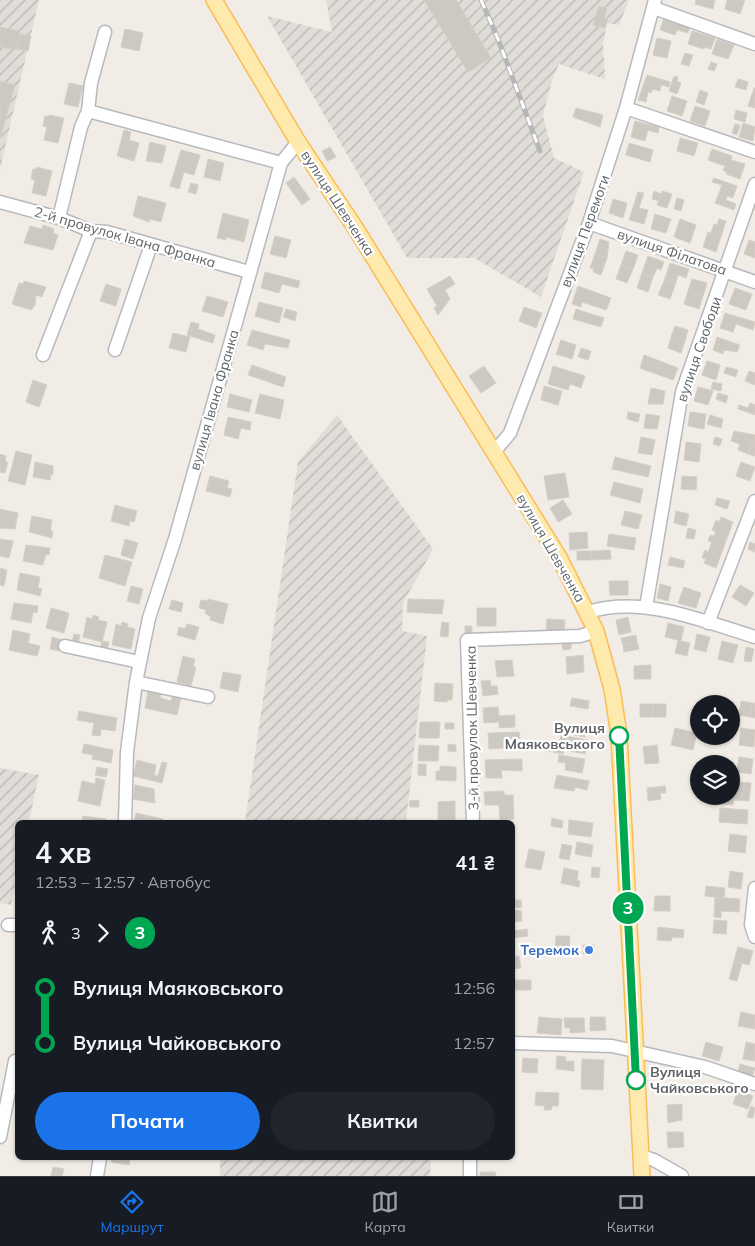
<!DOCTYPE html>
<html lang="uk">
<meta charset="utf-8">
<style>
:root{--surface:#171b24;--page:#20242c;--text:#f1f3f6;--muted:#9ea1a6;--line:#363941;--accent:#1a73e8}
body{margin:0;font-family:Mulish,sans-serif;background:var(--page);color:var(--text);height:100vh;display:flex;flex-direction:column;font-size:19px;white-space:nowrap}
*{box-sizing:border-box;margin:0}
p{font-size:16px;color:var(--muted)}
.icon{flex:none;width:28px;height:28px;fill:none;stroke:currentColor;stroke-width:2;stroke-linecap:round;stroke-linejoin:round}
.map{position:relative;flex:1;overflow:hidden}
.side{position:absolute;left:15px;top:820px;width:500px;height:340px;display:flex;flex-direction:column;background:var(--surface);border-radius:8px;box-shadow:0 1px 4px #0004}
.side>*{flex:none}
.badge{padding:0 10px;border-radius:16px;font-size:18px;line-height:32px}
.fabs{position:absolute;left:690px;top:695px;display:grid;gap:10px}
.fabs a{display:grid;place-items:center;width:50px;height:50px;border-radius:50%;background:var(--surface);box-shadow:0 1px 4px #0004;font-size:25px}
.map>.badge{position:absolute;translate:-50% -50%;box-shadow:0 0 0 2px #fff}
.legs{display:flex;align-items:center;gap:8px;height:55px;padding:0 20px;font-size:16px}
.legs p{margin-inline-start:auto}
.headline{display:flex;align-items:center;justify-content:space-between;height:85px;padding:0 20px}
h1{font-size:28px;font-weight:700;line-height:38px}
.primary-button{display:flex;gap:10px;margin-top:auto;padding:10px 20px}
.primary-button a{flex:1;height:58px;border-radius:30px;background:var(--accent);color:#fff;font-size:20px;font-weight:700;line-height:58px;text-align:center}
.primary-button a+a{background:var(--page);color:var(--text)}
ul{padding:0 20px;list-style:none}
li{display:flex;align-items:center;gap:18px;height:55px;font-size:19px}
li i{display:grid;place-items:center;width:8px;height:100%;margin:0 6px;background:currentColor}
li i::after{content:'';width:12px;height:12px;margin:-6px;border:4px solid;border-radius:50%;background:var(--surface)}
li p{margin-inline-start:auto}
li:first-child i{background:linear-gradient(#0000 50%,currentColor 0)}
li:last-child i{background:linear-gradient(currentColor 50%,#0000 0)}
.menu{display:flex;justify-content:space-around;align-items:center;height:70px;border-top:1px solid var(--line);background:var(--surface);font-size:14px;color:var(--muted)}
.menu a{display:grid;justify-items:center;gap:2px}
.menu .active{color:var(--accent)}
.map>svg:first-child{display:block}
.industrial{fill:url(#industrial-furrows)}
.building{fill:#ccc8c2;stroke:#d6cfc4}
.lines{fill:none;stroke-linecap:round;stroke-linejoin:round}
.minor-casing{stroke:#b7b9bd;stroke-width:15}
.major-casing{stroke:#fabd56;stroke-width:18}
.minor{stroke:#fff;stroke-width:12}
.major{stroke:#ffeaad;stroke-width:15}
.rail-casing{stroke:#b5b6b7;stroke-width:5}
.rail{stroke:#fff;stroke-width:3;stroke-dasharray:9;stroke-linecap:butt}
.line-1-casing{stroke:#fff;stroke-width:11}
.line-1{stroke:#00a651;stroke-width:8}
.stop-1-dot{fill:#fff;stroke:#00a651;stroke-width:2.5}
.shop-dot{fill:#3f7fe0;stroke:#fff;stroke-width:2}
.labels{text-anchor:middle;stroke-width:4.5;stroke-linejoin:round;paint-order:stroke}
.street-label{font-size:14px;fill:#5e6367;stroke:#fff}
.stop-label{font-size:14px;font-weight:bold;fill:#5e6367;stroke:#fff;text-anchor:end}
.shop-label{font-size:14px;font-weight:bold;fill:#366cbe;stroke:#fff;text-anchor:end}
</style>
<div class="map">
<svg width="755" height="1176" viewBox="0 0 755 1176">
<defs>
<pattern id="industrial-furrows" width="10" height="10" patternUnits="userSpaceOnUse" patternTransform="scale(1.25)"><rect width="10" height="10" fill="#e0ddd8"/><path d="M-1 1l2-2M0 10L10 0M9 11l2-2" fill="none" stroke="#b9b7b3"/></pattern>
</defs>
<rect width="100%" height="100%" fill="#f1ede6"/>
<!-- industrial -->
<path class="industrial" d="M0 0H39L0 169Z
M326 0H629L619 25 607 23 603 44 605 79 559 64 552 80 543 116 554 158 584 172 541 297 474 258H407L267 16 332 32Z
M337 415 433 549 403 603 402 631 427 636 406 822H245L298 462Z
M0 768 39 775 29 822H18L17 875 11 905 0 903Z
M220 1158H431L430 1176H220Z"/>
<!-- building -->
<path class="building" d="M424 0H456L491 58 468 72Z
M696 0H715L713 9 695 4Z
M727 0H745L740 14 725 9Z
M599 6 607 8 604 18 608 19 605 28 593 25Z
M664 18 691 24 688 33 677 30 675 35 660 30Z
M0 27 20 31 17 50 0 47Z
M125 29 143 33 139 51 121 47Z
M692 31 715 38 711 49 705 47 704 49 688 44Z
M20 34 31 36 28 51 17 49Z
M657 38 671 41 667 58 653 55Z
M717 39 734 45 728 59 712 54Z
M685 53 693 55 689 66 681 64Z
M711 62 717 64 714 71 708 69Z
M647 75 670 82 669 87 661 85 660 91 653 89 651 93 648 92 646 102 638 100Z
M674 76 678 77 677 81 681 83 677 94 669 91Z
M738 79 748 82 746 90 735 87Z
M0 81 15 85 0 139Z
M69 83 83 86 78 107 64 104Z
M754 88H755V108L748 106Z
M700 90 708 93 704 105 696 102Z
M672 96 687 101 682 116 667 111Z
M695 106 710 111 705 126 690 121Z
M576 108 603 115 600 127 573 117Z
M736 110 747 113 745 122 734 119Z
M49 115 64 118 58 143 44 140 47 127 43 126 45 116 49 117Z
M635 121 659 127 658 133 648 130 645 141 631 137Z
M743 123 755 127 753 141 739 137Z
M735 124 740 125 737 135 732 133Z
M124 130 131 132 129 140 139 143 134 161 117 156Z
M680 138 698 143 694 156 677 151Z
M150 142 166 146 162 163 146 161Z
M629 143 653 150 650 162 626 155Z
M330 147 336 157 327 161 322 151Z
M712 149 732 156 731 160 745 164 740 179 726 174 727 172 723 170 725 166 708 160Z
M181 150 200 155 194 175 184 172 179 189 170 186Z
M208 159 224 163 220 181 204 177Z
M37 167 52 171 46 196 32 193 35 180 31 179 33 169H37Z
M294 177 310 199 302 205 286 183Z
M714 178 737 186 733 198 727 196 726 200 736 204 734 210 715 203 722 185 712 182Z
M191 183 198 185 196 194 188 192Z
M654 191 661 194 659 201 652 199Z
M662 191 672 194 667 208 657 205Z
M638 192 644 193 639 208 648 210 644 224 629 220Z
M138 196 166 203 161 222 150 219 149 222 133 216Z
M677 198 684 200 681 211 674 209Z
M613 199 627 203 623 218 609 213Z
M223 213 249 220 244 242 226 237V240L217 238Z
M655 214 671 219 666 233 651 229Z
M680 219 696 225 690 243 674 237Z
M719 219 726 221 716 252 703 247 708 232 711 233 714 224 717 225Z
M43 225 54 229 53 233 58 235 53 250 24 243 30 226 42 229Z
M275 236 291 240 286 258 270 254Z
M600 239 609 242 607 258 595 254Z
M749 240 755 242V258L744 254Z
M626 251 638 255 633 269 621 265Z
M595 254 607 258 601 275 593 272 594 269 590 268Z
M648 256 664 262 661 270 657 268 653 277 642 273Z
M670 263 689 269 686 278 678 275 675 285 664 281Z
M621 265 633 269 627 283 616 279Z
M265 272 300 281 298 288 282 284 279 293 261 288Z
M642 273 653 277 648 292 637 288Z
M450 276 455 284 445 290 450 299 438 315 434 308 437 306 427 289Z
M692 279 707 283 703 296 688 291Z
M24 281 46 287 42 297 36 295 35 305 31 310 12 304 19 283 23 284Z
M664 281 675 285 670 299 658 295Z
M106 284 121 289 116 306 100 301Z
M578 286 611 298 606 310 582 302 581 307 572 304Z
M735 288 752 294 746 310 729 304Z
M688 291 703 296 699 309 684 304Z
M207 296 228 302 223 317 202 311Z
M259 302 283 308 279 323 255 316Z
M524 307 542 313 536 328 519 321Z
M286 309 297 312 295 321 283 317Z
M576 309 604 318 601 327 573 319Z
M725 313 755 322 753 330 736 324 733 332 720 328Z
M191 322 199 324 198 329 215 335 213 343 187 335Z
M675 326 688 330 685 341 671 337Z
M252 330 290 340 288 348 265 344 263 350 247 345Z
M173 333 190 337 186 352 169 348Z
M671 337 685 341 681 353 668 348Z
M717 337 740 345 737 352 724 350 723 354 713 350Z
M561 340 576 345 572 359 556 354Z
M581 348 591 351 588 360 578 357Z
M644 355 678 368 673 380 640 368Z
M707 361 720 365 716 380 702 375Z
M252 365 286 377 283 387 248 375Z
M484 366 496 383 481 393 469 376Z
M553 366 585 376 581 388 570 384 568 390 548 384Z
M726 367 738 370 736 377 724 373Z
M749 371 755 373V385L745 381Z
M33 380 47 385 39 407 26 402Z
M713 382 722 384 721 391 711 389Z
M544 386 562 391 558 405 541 400Z
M698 387 713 391 708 405 694 401Z
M651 388 665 391 663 404H648Z
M718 393 728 396 726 403 716 399Z
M230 394 252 400 249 412 227 407Z
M260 394 284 400 280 419 255 413Z
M750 403 755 405V415L738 409 739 405 748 408Z
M628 412 640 414 638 422 627 419Z
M690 412 706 414 704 429 688 426Z
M646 414 660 416 657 429 644 428Z
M710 415 723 419 721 428 707 424Z
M228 417 251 422 250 430 241 428 238 439 224 435Z
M734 431 755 435 748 454 738 450 740 444 731 441Z
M755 435V456L748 454Z
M641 437 655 440 652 455 638 453Z
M715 437 722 439 720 446 713 444Z
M686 442 701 444 699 462 684 460Z
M16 451 32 455 25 485 8 481Z
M0 454 6 456 5 462H8L5 473 0 472Z
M615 457 651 466 648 477 612 469Z
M35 462 53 466V475L51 474 50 480 33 477Z
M741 462 755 467 750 481 736 476Z
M565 473 569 497 548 500 544 476Z
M210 476 229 481 227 488 232 489 230 497 206 491Z
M682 476 697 477 696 490 681 489Z
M614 482 643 489 640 503 610 495Z
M717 498 730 501 727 509 715 505Z
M563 500 572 514 558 522 550 508Z
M115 505 137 511 134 522 130 521 129 526 111 521Z
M0 509 18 513 15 529 0 528Z
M625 511 642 515 638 529 621 525Z
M676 511 689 514 686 526 674 523Z
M32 516 52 520 50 531H53L52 538 29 532Z
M721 517 733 522 716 568 704 563 706 559 702 558 705 550 708 552 712 542 708 541 710 535 714 536 716 532 712 530 716 520 719 522Z
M688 528 696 530 694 539 686 538Z
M587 532 588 548 570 550 569 533Z
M609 534 636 538 634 550 607 546Z
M0 539 13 541 9 558 0 556Z
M125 539 138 543 133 559 121 555Z
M750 542 755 544V552L748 549Z
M26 545 50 548 49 555 46 554 43 565 23 561Z
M610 550 611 559 591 560V551Z
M577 551H591V560H577Z
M105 555 132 562 125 586 99 578Z
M670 557 685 561 683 568 668 565Z
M0 568 7 570 4 586 0 585Z
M20 573 40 577 38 588 42 589 40 596 17 590Z
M609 581H628V595H610Z
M660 584 671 587 668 601 657 598Z
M740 585 754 593 746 606 732 597Z
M131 586 143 589 139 604 127 601Z
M684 587 701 593 696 608 678 603Z
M208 599 228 604 223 624 210 620 211 617 205 613 206 610 199 608 201 600 207 601Z
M408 599 444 600 442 614 407 612Z
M172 600 183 603 181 612 169 609Z
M14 603 38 606 37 613 33 612 31 623 11 619Z
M51 608 69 613 64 633 46 628Z
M477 608H496V626H477Z
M93 615 99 617 98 620 107 622 102 642 83 637 87 617 92 619Z
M628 617 631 632 619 635 616 620Z
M547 619 565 620 564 633 546 632Z
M122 622 128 624 127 627 135 629 131 649 112 645 116 624 121 626Z
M442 622 449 623 448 637 440 636Z
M668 623 684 627 681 641 690 643 687 656 675 653 678 640 665 637Z
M187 624 199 627 195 640 177 635 179 627 185 629Z
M465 626H472V637L465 638Z
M13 630 30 634 28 643 40 646 37 656 9 650Z
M74 634 80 635 78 644 72 642Z
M697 634 710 637 706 652 694 649Z
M636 635 637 642 623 645 621 638Z
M52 637 63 640 60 651 50 649Z
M102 641 109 642 107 651 100 650Z
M722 641 738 645 733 663 718 659Z
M637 642 639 649 624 652 623 645Z
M571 643V649L563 650 562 644Z
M746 647 754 649 751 662 744 661Z
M583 655 584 672 567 674 566 657Z
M183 656 195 659 193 667H196L191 686 177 682Z
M512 660 514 676 497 677 495 661Z
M651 665V679H634V666Z
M223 672 241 675 238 692 220 688Z
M490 680 491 686H497L498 694 483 696 481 681Z
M435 683 453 684 452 700H447V702L434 701Z
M148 691 161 694 160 698 171 701 172 696 181 698 177 715 145 708Z
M572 698 589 701 588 709 570 706Z
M741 701 752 703 750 717 739 715Z
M752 703H755V718L750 717Z
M640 704H653V717H640Z
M653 704H666V717H653Z
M498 707 499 716 515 715V727L499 728V722L484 723 483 708Z
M79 711 117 718 115 731 101 729 100 736 92 735 94 723 77 720Z
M420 722H440L439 738H419Z
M445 723H454V729H445Z
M576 725 587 727 585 737 574 735Z
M675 728 697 733 693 750 671 745Z
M741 728 755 730 754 747 739 745Z
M519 732 520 738 507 739V748L489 749 488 733Z
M561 735 588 740 585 754 569 751 570 746 559 744Z
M84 744 113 750 111 763 92 759 93 755 82 753Z
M448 744 456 745V752L448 751Z
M419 745 439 746 438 761H418Z
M657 745 659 763 645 764 643 747Z
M549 746 564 748 563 754 548 751Z
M559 755 585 759 582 773 565 770 566 763 558 762Z
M739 757 753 759 751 774 737 772Z
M522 759V771L501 770 502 778H486L485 760Z
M137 760 156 765 154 775 158 776 162 762 167 763 162 783 133 776Z
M418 764H426V776L418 775Z
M440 766 456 767V781L436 780V771H440Z
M97 767 108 769 106 777 95 775Z
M557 775 589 781 587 790 575 787 574 791 554 788Z
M96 778 105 780 100 806 78 801 82 781 95 784Z
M735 782 751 783 749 801 734 800 733 805 720 804V796L734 795Z
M135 785 154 789 155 803 133 799Z
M665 786 666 793H660L661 799 648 801 647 788Z
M504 791V795H513L514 819 500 820 499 805H485L484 792Z
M419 800V807H410L409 801Z
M455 801V820H438V802Z
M720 808 748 810 747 824 719 822Z
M136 813 163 819 162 822H134Z
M83 816 106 819 105 822H82Z
M552 818 563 821 562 828 551 826Z
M569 820 593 823 591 837 568 834Z
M730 834 747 836 745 853 728 851Z
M577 842 593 845 591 857 575 854Z
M562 844 572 846 569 860 559 858Z
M529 849 545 852 541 870 525 867Z
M592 867 600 868 599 878 591 877Z
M564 868 578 871 577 881H580L579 887 561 883Z
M730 871 743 873 741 889 728 887Z
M706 886 725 888 724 898 705 896Z
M655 896H670V911H654Z
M715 897 740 899 739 912 721 911V918L714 917Z
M515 900H521L522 907 516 908Z
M521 910 522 921 512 922V911Z
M714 920 727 921 726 934 713 933Z
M658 927 684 930 683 938 672 937 671 941 657 940Z
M527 929 528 936 512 938V931Z
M556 936H570L569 951H555Z
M583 945H594V954H583Z
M738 947 753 951 749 965 734 961Z
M519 956 521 968 512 969V957Z
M734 961 742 963 737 981 729 979Z
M515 980H531V990H515Z
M741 1012 755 1015V1029L738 1026Z
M539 1017 562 1019 561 1035 537 1033Z
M590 1017H605L606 1030 590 1031Z
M564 1018H584L585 1032 570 1033V1028H565Z
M706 1042 723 1047 719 1061 702 1056Z
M746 1042 755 1044V1061L743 1059Z
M557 1056 566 1057 565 1061H574V1071L556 1069Z
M523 1058 538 1059 537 1073 522 1072Z
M582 1059 604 1060 603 1090 581 1089Z
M740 1064 755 1068 752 1077 738 1073Z
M738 1090 753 1096 748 1109 733 1104Z
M536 1092 559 1093 558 1106H552L551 1110H544L545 1106 535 1105Z
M682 1104V1120L668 1123 667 1105Z
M751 1106 755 1108 753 1118 747 1117Z
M667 1132H683L684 1147 668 1148Z
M112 1158H130L129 1165 111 1162Z
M53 1167 64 1169 62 1176H51Z
M480 1172H495L496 1176H480Z"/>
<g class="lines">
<defs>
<path id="minor" d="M654 8 755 44
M626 108 755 152
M88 111 281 163
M0 202 59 218 91 231 107 232 249 272
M59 218 81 127 88 111 91 83 105 32
M589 223 755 282
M115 350 151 245
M43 355 91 231
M494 452 510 433 589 223 626 108 655 0
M646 607 682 392 755 184
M588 612C643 595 703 621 755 637
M708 623 755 501
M65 646 139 662
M136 682 208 697
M125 822 127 752 136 682 149 618 175 539 281 163 298 142
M473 822 467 640 580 636 596 631
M755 888 751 925 755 937
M8 925H18
M512 1043 612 1046 705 1067 755 1084
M0 1137 15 1061
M641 1156 654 1160 682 1176
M470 1158V1176
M97 1176 100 1158"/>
<path id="major" d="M214 0 298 142 356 229 560 559 596 631 612 689 619 735 642 1176"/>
</defs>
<!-- minor casing -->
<use href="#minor" class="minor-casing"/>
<!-- major casing -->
<use href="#major" class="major-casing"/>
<!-- minor -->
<use href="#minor" class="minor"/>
<!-- major -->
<use href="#major" class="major"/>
<defs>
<path id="rail" d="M481 0 498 39 540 151"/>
</defs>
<!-- rail casing -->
<use href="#rail" class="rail-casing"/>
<!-- rail -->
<use href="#rail" class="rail"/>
</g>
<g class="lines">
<defs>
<path id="line-1" d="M619 736 636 1080"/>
</defs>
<!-- line-1 casing -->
<use href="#line-1" class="line-1-casing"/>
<!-- line-1 -->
<use href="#line-1" class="line-1"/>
</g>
<!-- markers -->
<g class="stop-1-dot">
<circle cx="619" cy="736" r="9"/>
<circle cx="636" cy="1080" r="9"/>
</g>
<circle class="shop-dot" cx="589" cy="950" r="5"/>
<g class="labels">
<!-- street labels -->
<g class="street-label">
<text transform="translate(338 203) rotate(57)" y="5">вулиця Шевченка</text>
<text transform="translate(585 231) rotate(-70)" y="5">вулиця Перемоги</text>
<text transform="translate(125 237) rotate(16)" y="5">2-й провулок Івана Франка</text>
<text transform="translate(672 252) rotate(19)" y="5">вулиця Філатова</text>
<text transform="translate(699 349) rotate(-71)" y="5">вулиця Свободи</text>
<text transform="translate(214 400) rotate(-74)" y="5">вулиця Івана Франка</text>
<text transform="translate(551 548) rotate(60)" y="5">вулиця Шевченка</text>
<text transform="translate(472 728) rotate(-91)" y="5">3-й провулок Шевченка</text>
</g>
<!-- stop labels -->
<g class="stop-label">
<text x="605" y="733">Вулиця<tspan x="605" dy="16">Маяковського</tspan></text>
<text x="650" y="1077" text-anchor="start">Вулиця<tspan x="650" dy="16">Чайковського</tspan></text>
</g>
<!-- shop labels -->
<g class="shop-label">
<text x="579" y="955">Теремок</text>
</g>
</g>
</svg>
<div class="fabs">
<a><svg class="icon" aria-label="locate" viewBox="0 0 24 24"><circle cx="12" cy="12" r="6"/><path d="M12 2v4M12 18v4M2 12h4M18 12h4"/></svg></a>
<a><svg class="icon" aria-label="layers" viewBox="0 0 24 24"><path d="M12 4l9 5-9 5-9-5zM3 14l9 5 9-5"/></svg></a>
</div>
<b class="badge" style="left:628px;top:908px;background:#00a651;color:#fff">3</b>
<section class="side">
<div class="headline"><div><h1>4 хв</h1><p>12:53 – 12:57 · Автобус</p></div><b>41 ₴</b></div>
<div class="legs"><svg class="icon" aria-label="walk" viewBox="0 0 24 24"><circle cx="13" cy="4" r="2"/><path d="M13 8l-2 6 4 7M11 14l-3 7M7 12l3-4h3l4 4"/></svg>3<svg class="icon" aria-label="forward" viewBox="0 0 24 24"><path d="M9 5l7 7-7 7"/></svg><b class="badge" style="background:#00a651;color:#fff">3</b></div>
<ul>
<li><i style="color:#00a651"></i><b>Вулиця Маяковського</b><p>12:56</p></li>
<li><i style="color:#00a651"></i><b>Вулиця Чайковського</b><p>12:57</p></li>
</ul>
<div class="primary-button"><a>Почати</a><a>Квитки</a></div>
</section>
</div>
<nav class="menu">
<a class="active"><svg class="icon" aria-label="directions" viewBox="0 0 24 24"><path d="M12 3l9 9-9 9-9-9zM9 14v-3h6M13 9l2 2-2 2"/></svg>Маршрут</a>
<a><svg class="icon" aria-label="map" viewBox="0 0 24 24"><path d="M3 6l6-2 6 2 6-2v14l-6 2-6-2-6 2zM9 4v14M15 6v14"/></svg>Карта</a>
<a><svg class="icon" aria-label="tickets" viewBox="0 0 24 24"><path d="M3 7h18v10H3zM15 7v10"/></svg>Квитки</a>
</nav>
